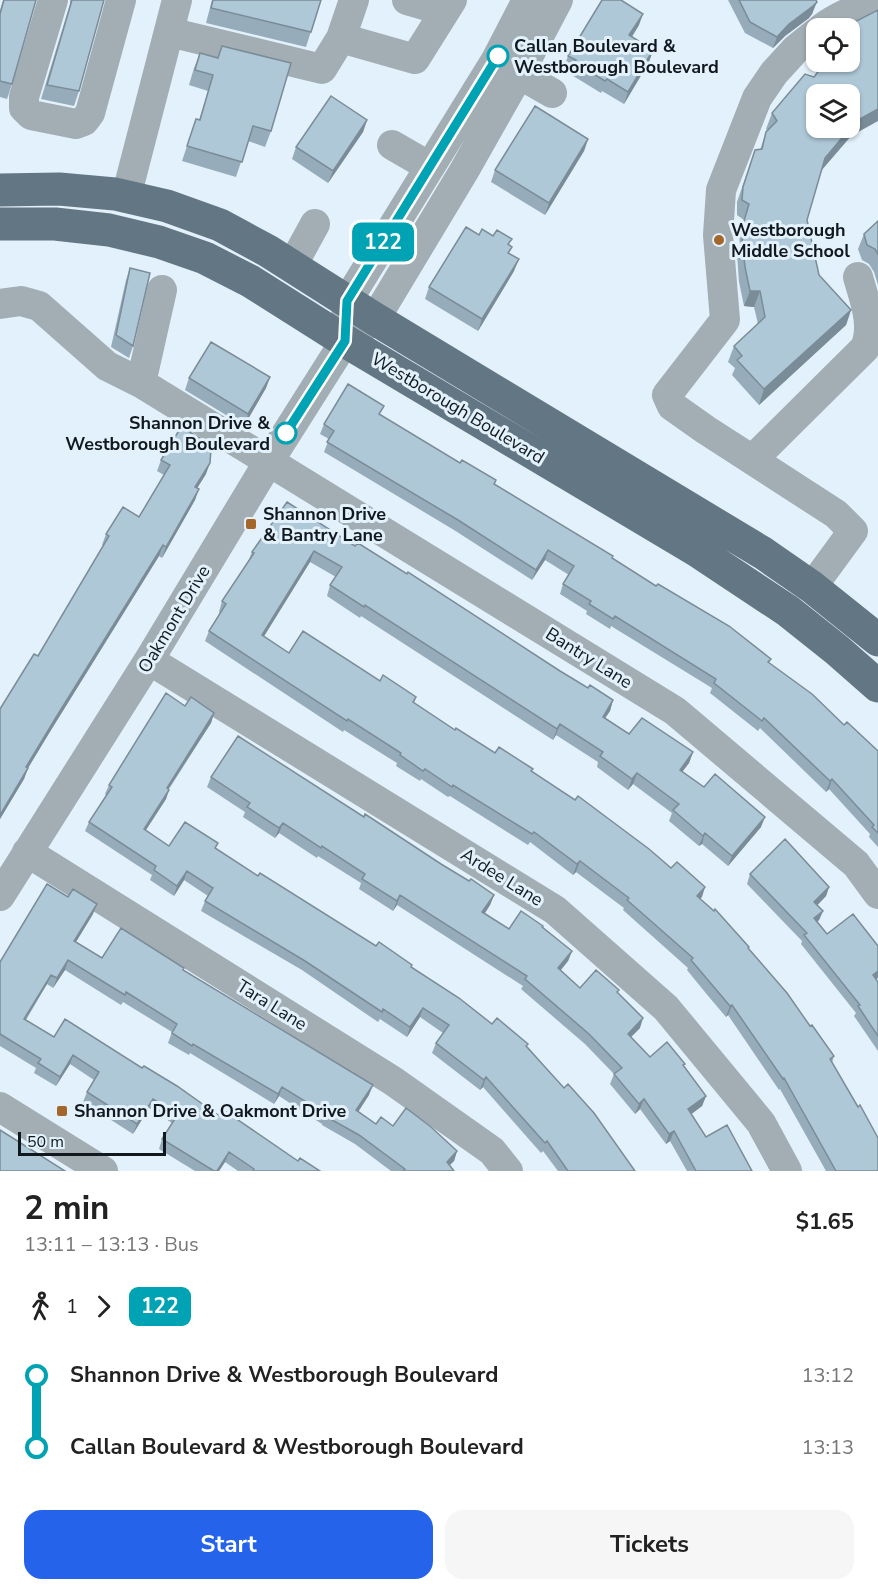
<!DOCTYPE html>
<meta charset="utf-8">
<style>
:root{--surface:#fff;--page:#f6f6f6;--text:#222;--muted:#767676;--accent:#2563eb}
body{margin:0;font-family:"Nunito Sans",sans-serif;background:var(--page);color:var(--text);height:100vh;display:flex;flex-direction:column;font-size:22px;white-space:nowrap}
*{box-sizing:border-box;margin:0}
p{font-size:20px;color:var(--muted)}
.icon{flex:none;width:33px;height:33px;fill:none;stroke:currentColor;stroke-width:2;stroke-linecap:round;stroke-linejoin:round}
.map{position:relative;height:1171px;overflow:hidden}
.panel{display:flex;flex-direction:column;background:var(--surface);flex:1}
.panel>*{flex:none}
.badge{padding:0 12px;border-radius:9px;font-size:21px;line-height:39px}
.controls{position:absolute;left:806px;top:18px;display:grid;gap:12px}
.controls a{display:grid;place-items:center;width:54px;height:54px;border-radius:12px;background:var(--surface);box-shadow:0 2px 4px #0004;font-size:30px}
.scale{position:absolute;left:18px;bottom:15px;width:148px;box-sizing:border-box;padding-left:6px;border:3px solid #11191f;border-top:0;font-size:16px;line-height:21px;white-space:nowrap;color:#11191f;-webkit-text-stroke:4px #e2f1fb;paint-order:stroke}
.map>.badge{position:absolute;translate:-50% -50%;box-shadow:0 0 0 3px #fff}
.legs{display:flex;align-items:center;gap:9px;height:66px;padding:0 24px;font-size:20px}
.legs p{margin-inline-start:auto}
.headline{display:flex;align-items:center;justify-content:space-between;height:102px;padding:0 24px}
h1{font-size:33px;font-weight:700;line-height:45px}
.primary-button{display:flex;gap:12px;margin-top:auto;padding:12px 24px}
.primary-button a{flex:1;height:69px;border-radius:18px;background:var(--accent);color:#fff;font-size:24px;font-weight:700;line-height:69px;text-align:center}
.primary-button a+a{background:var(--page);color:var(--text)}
ul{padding:0 24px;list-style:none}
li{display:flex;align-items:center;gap:21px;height:72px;font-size:22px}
li i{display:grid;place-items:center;width:9px;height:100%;margin:0 8px;background:currentColor}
li i::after{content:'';width:15px;height:15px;margin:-8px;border:4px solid;border-radius:50%;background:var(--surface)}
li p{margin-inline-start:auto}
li:first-child i{background:linear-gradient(#0000 50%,currentColor 0)}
li:last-child i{background:linear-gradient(currentColor 50%,#0000 0)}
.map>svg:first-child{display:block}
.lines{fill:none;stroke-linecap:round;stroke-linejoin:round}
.minor{stroke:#a2adb4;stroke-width:30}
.major{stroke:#637683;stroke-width:33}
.wall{fill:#96acba}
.shaded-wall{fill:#7a8c97}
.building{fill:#afc8d8;stroke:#7a8c97;stroke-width:1.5;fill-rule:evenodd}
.line-1-casing{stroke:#fff;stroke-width:14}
.line-1{stroke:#00a3b4;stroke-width:9}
.stop-1-dot{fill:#fff;stroke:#00a3b4;stroke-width:3}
.poi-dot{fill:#a4662b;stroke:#e2f1fb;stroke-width:2}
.labels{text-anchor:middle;stroke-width:6;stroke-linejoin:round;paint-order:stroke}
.stop-label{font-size:18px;font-weight:bold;fill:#11191f;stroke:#e2f1fb;text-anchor:start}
.poi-label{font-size:18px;font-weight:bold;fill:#11191f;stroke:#e2f1fb;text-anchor:start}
.street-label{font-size:18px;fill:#11191f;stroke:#e2f1fb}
</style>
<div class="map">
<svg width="878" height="1171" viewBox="0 0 878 1171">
<rect width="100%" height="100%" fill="#e2f1fb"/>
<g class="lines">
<!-- minor -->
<path class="minor" d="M53 0 24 97V108L31 115 76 124 84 121 90 113 121 0
M407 0 445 11
M822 28C837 17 860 6 878 3
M169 32 322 69 341 38 415 59 452 0
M341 38 354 0
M519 74 552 93
M392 145 430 167
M126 197 177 0
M292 266 315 224
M0 304 21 301 39 306 107 366 141 383 675 711 856 864 878 894
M346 326 347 301 496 60 527 0
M141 383 162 290
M753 459 865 348C875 325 864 299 858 277
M812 587 853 531 836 514 706 430 672 406 667 395 725 320 718 235 721 190 757 98 774 73 796 49 816 33
M149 660 555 910 666 1008 761 1123 787 1171
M27 852 393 1081 492 1151 508 1171
M0 896 149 660 269 461 345 341 375 319 464 171 519 74 558 0
M0 1107 103 1171"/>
<!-- major -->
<path class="major" d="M0 190 59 189 115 194 167 206 220 225 268 251 375 319 763 553 812 587 878 640
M0 224H55L109 230 159 242 205 258 250 281 345 341 696 550 788 611 837 650 878 686"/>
</g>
<!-- wall -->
<path class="wall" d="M3 0H36L12 84 7 99 0 97V10Z
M70 0H104L79 91 74 106 41 99 70 4Z
M212 0H321L306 47 206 23Z
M728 0H816L812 14 809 18 785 36 773 48 745 33Z
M639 25 632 37 653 50 649 62 624 104 602 91 601 93 570 74 571 72 564 67 568 56Z
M222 46 271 131 265 147 248 141 236 177 182 161 196 119 199 120 208 91 189 85 194 68 200 53 218 58Z
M829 62H849L851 136 821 171 807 220 819 275 851 310 846 325 759 405 732 375 735 368 728 362 734 346 758 324 754 307 744 306 739 282 737 254 740 245 739 236 744 220 737 215V202L755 150H760L766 132 768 131 766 129 772 113 814 77Z
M367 120 363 132 328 183 292 159 296 147Z
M588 139 584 151 545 215 491 182 495 170Z
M878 221V285L874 272 869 264 862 260 858 249 864 234Z
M479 235 512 247 509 253 514 271 478 331 425 299 429 287Z
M130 268 133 346 129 358 111 347 126 280Z
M270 377 266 388 244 426 185 390 189 378Z
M380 416 460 463 496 480 495 484 771 659 769 663 844 725 878 751V847L869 837 870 834 829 789 826 792 760 728 758 731 710 693 712 688 611 626 610 629 586 614 587 611 560 594 563 584 569 575 545 560 532 580 454 530 324 452 329 439 320 434 324 424Z
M161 460 206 474 197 488 195 500 162 558 159 556 51 730 28 768 24 779 0 819V709L38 656 104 546 102 545 106 534 139 517 164 475 157 471Z
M355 546 588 688 613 700 610 711 605 718 629 734 693 752 689 763 682 772 761 827 728 866 702 844 699 846 669 821 672 813 633 784 628 790 597 767 598 762 556 735 553 740 361 616 360 618 327 596 330 585 336 577 310 562 264 636 289 653 380 681 416 697 414 703 455 730 495 753 532 772 671 868 705 887 700 899 748 949 834 1056 832 1063 878 1171H826L780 1089 779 1090 728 1015 726 1017 709 997 687 970 688 968 623 910 624 908 576 872 573 875 530 842 528 845 450 796 448 797 421 779 420 781 396 766 397 763 344 730 343 732 205 641 209 631 220 613 219 612 222 601 248 562 252 552Z
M185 706 214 713 211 723 169 789 166 799 146 830 169 846 216 849 258 876 411 967 492 1024 528 1044 527 1046 635 1171H558L543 1151 541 1153 483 1087 480 1090 432 1053 436 1043 443 1033 420 1017 407 1037 380 1019 378 1022 302 970 201 911 205 901 208 896 184 880 174 896 150 880 152 875 85 831 89 822 106 795 105 794 109 785Z
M211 777 364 817 469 881 494 895 490 905 485 913 509 929 543 927 572 951 568 961 561 970 580 988 618 992 640 1028 631 1037 650 1057 684 1066 706 1096 702 1106 691 1114 706 1137 752 1171H687L670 1141 666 1144 640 1109 635 1114 610 1084 614 1074 585 1044 521 989 523 986 397 905 393 911 359 889 361 883 318 856 317 858 279 833 275 838 243 817 245 812 207 787Z
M750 874 829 887 826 896 817 905 823 911 819 920 817 922 827 934 878 982V1051L854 1016 856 1013 801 944 802 941 747 884Z
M93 914 76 942 102 958 183 970 369 1095 358 1111 376 1124 393 1126 457 1151 454 1161 449 1165 454 1171H391L355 1144 322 1125V1124L279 1096 274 1104 190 1053 189 1055 168 1043 172 1032 123 1002 121 1005 65 970 53 988 47 984 26 1020 54 1037 142 1068 218 1115 298 1161 320 1171H238L225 1162 219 1171H195L159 1149 162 1139 172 1123 149 1108 133 1134 83 1102 87 1092 94 1080 70 1064 56 1086 34 1073 36 1068 0 1046V962Z"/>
<!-- shaded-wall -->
<path class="shaded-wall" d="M817 2 812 14 809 18 785 36 773 48 777 37 789 24Z
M643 14 639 25 625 47 629 35Z
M653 50 649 62 624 104 628 92Z
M878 109V121L851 136 819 173 825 158 856 121Z
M367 120 363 132 328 183 333 171Z
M588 139 584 151 545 215 549 203Z
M519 259 514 271 478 331 482 319Z
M750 291H760L754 307 744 306Z
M851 310 846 325 759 405 764 389Z
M270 377 266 388 244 426 248 414Z
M210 463 206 474 191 498 195 487Z
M199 489 195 500 162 558 166 547Z
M163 545 159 556 51 730 28 768 24 779 0 819V815L26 767 55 719Z
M548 550 545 560 532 580 536 570Z
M314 551 310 562 258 646 262 635Z
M613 700 610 711 599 727 603 717Z
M214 713 211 723 163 797 167 788Z
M560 724 556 735 553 740 557 729Z
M693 752 689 763 676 780 680 770Z
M637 773 633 784 628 790 632 779Z
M832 779 829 789 826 792 830 781Z
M169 790 166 799 140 839 144 829Z
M765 817 761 827 728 866 732 856Z
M283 823 279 833 275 838 279 828Z
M705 833 702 844 699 846 703 836Z
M580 861 576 872 573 875 577 864Z
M187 871 184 880 174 896 177 886Z
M705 887 702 897 693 907 697 896Z
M829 887 826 896 811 912 814 902Z
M400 895 397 905 393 911 397 901Z
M494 895 490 905 479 922 482 912Z
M97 904 93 914 71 950 74 941Z
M823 911 819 920 811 928 814 918Z
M572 951 568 961 554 978 558 968Z
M68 960 65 970 53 988 57 978Z
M878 971V978L869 984 873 975Z
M51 975 47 984 20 1028 24 1019Z
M732 1005 728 1015 726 1017 730 1006Z
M423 1008 420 1017 407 1037 410 1027Z
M643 1018 640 1028 624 1044 628 1034Z
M73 1055 70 1064 56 1086 60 1077Z
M486 1077 483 1087 480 1090 484 1080Z
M373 1085 369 1095 353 1120 356 1110Z
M282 1087 279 1096 274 1104 278 1094Z
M706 1096 702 1106 685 1119 688 1109Z
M153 1099 149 1108 133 1134 137 1124Z
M644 1099 640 1109 635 1114 639 1104Z
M674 1131 670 1141 666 1144 669 1134Z
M457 1151 454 1161 444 1171 447 1162Z
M229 1152 225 1162 219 1171H217Z"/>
<!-- building -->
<path class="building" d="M4 0H36L12 84 0 81V14Z
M72 0H104L79 91 47 85Z
M213 0H321L311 32 211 8Z
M602 0H621L643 14 629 35 653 50 628 92 607 79 605 81 574 62 576 60 568 56Z
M739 0H816L817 2 813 6 789 24 777 37 750 22Z
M878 10V109L856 121 825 158 807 220 819 275 851 310 764 389 737 360 742 356 734 346 765 317 760 291H750L745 267 742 239 747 237 744 221 749 204 742 200 743 187 755 150 762 149 766 132 777 121 772 113 805 74 814 77 823 65 830 62H849V28H843ZM816 94H849V128H816Z
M222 46 291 63 271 131 253 126 242 162 187 146 196 119 200 120 213 75 195 70 200 53 218 58Z
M331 96 367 120 333 171 296 147Z
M535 106 588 139 549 203 495 170Z
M878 221V254L875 249 867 245 864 234Z
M466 227 479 235 482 229 493 236 497 230 512 239 508 244 512 247 508 253 519 259 482 319 429 287Z
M130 268 150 273 133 346 116 335Z
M211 342 270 377 248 414 189 378Z
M348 384 384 406 379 414 460 463 462 460 496 480 494 484 613 556 612 558 656 586 658 584 729 626 771 659 768 662 812 694 844 725 847 722 878 751V833L872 827 874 825 832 779 830 781 764 718 762 721 714 683 716 679 615 616 613 619 589 604 591 601 563 584 574 566 548 550 536 570 458 520 327 442 334 431 324 424Z
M181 427 207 442 211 449 210 463 195 487 199 489 166 547 163 545 55 719 26 767 28 768 0 815V709L34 654 38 656 109 536 106 534 123 507 139 517 170 465 161 460Z
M287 502 355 546 358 543 407 574 408 572 560 671 588 688 590 685 613 700 603 717 629 734 642 718 693 752 680 770 704 787 715 774 765 817 732 856 705 833 703 836 673 810 679 804 637 773 632 779 600 756 603 752 560 724 557 729 365 605 364 607 330 585 342 567 314 551 262 635 289 653 303 631 380 681 383 675 416 697 413 702 455 730 456 728 495 753 499 747 533 769 531 771 575 800 578 796 649 849 671 868 677 862 705 887 697 896 714 911 715 909 749 947 748 948 787 993 810 1026 812 1025 834 1056 830 1059 858 1107 860 1105 878 1138V1171H836L784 1078 783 1079 732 1005 730 1006 713 986 691 960 693 958 627 900 629 898 580 861 577 864 534 832 532 834 453 785 452 787 425 769 423 771 400 755 401 753 348 719 347 721 209 631 226 604 222 601 254 553 252 552Z
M166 693 185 706 191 697 214 713 167 788 169 790 144 829 169 846 185 822 218 843 215 848 258 876 260 873 376 946 379 942 412 965 411 967 459 998 492 1024 497 1018 528 1044 526 1046 564 1088 568 1084 594 1113 635 1171H568L547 1141 545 1143 486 1077 484 1080 436 1043 449 1025 423 1008 410 1027 383 1009 382 1012 305 961 205 901 213 888 187 871 177 886 154 870 156 866 89 822 112 787 109 785Z
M238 736 364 817 365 814 441 864 469 881 471 879 494 895 482 912 509 929 521 911 543 926 542 927 572 951 558 968 580 988 596 970 619 990 617 992 643 1018 628 1034 650 1057 667 1042 685 1064 683 1065 706 1096 688 1109 706 1137 727 1125 752 1171H696L674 1131 669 1134 644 1099 639 1104 614 1074 622 1068 589 1034 525 979 527 976 400 895 397 901 362 879 365 874 322 846 321 848 283 823 279 828 247 807 250 803 211 777Z
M785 839 829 887 814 902 823 911 814 918 827 934 853 914 878 946V971L873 975 878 982V1036L858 1006 860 1005 804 935 807 933 750 874Z
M47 884 68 897 73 889 97 904 74 941 102 958 121 928 184 968 183 970 373 1085 356 1110 376 1124 381 1117 393 1126 406 1108 431 1127 457 1151 447 1162 454 1171H403L405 1169 359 1135 325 1116 326 1114 282 1087 278 1094 193 1044 192 1046 172 1033 177 1024 126 992 125 995 68 960 57 978 51 975 24 1019 54 1037 65 1019 142 1068 144 1066 177 1086 218 1115 222 1109 298 1161 300 1158 320 1171H253L254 1169 229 1152 217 1171H214L162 1139 178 1114 153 1099 137 1124 87 1092 99 1072 73 1055 60 1077 38 1063 41 1059 0 1034V962Z
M0 1130 65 1171H0Z"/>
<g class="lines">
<defs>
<path id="line-1" d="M286 433 345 341 347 301 498 56"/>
</defs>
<!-- line-1 casing -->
<use href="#line-1" class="line-1-casing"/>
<!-- line-1 -->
<use href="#line-1" class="line-1"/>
</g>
<!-- markers -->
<g class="stop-1-dot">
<circle cx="498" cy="56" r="10"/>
<circle cx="286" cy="433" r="10"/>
</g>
<g class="poi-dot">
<circle cx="719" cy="240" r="6"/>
<rect x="245" y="518" width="12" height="12" rx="3"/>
<rect x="56" y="1105" width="12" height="12" rx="3"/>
</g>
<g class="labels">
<!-- stop labels -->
<g class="stop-label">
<text x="514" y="52">Callan Boulevard &amp;<tspan x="514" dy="21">Westborough Boulevard</tspan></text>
<text x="270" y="429" text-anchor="end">Shannon Drive &amp;<tspan x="270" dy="21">Westborough Boulevard</tspan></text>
</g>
<!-- poi labels -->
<g class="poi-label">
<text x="731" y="236">Westborough<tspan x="731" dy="21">Middle School</tspan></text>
<text x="263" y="520">Shannon Drive<tspan x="263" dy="21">&amp; Bantry Lane</tspan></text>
<text x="74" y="1117">Shannon Drive &amp; Oakmont Drive</text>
</g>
<!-- street labels -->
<g class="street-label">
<text transform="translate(458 408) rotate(31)" y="6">Westborough Boulevard</text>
<text transform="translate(174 619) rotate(-59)" y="6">Oakmont Drive</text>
<text transform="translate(589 658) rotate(32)" y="6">Bantry Lane</text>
<text transform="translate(502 877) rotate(32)" y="6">Ardee Lane</text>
<text transform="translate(272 1005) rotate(32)" y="6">Tara Lane</text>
</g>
</g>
</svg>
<div class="controls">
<a><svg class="icon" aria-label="locate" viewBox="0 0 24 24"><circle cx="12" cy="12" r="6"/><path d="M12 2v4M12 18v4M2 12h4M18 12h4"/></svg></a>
<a><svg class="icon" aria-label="layers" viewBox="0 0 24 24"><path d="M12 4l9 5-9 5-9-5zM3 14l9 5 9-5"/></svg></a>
</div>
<div class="scale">50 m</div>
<b class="badge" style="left:383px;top:242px;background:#00a3b4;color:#fff">122</b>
</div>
<section class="panel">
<div class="headline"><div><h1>2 min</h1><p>13:11 – 13:13 · Bus</p></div><b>$1.65</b></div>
<div class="legs"><svg class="icon" aria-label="walk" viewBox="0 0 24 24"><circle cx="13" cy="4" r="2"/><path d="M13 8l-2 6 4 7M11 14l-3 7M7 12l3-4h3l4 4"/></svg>1<svg class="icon" aria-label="forward" viewBox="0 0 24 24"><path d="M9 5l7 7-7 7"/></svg><b class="badge" style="background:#00a3b4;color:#fff">122</b></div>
<ul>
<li><i style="color:#00a3b4"></i><b>Shannon Drive &amp; Westborough Boulevard</b><p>13:12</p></li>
<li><i style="color:#00a3b4"></i><b>Callan Boulevard &amp; Westborough Boulevard</b><p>13:13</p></li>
</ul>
<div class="primary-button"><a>Start</a><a>Tickets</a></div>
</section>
